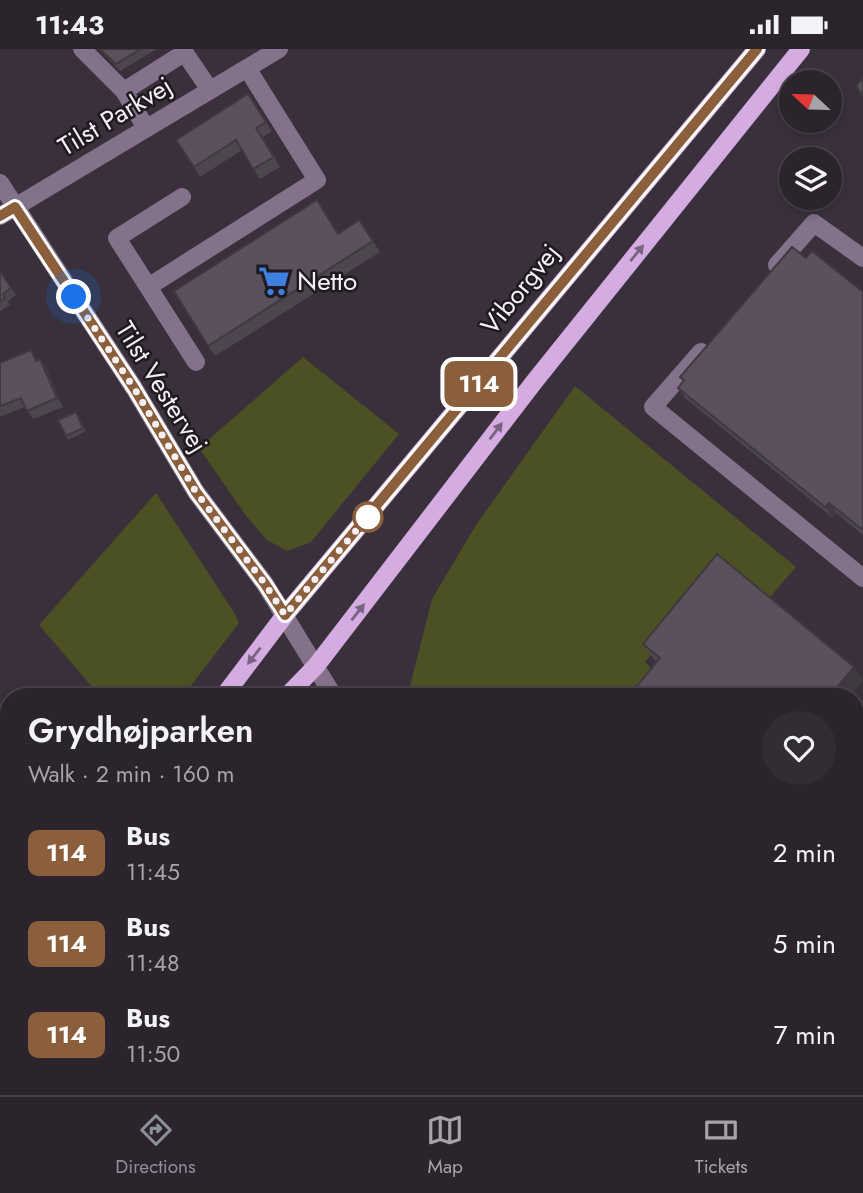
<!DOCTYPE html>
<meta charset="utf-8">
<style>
:root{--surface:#2b242c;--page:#332c34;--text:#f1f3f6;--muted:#a6a4a9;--line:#474148;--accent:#8c9099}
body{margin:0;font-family:Jost,sans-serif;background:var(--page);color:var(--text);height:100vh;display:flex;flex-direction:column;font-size:26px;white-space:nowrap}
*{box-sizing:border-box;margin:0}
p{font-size:23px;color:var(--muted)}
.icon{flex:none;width:38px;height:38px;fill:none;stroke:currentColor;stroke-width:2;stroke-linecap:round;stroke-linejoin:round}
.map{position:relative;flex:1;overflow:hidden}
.sheet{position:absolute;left:0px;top:639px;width:864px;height:408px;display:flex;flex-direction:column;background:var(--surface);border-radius:28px 28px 0 0;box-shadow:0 4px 10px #0003,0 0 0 2px var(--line)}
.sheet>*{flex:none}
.badge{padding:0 14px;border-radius:10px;font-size:24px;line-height:46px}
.needle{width:46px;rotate:292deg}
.buttons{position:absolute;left:779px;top:21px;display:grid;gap:14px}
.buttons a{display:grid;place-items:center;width:63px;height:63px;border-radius:50%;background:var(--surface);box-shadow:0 4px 10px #0003,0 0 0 2px var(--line);font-size:35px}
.you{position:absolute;width:35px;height:35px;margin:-18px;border:5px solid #fff;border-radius:50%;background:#1a73e8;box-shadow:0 0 0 10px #1a73e833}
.map>.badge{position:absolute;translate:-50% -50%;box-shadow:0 0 0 4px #fff}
.round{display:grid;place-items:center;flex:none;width:74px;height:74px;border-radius:37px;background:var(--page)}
.head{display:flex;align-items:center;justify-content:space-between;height:119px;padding:0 28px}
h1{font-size:33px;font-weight:600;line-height:52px}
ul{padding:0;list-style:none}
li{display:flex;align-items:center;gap:21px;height:91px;padding:0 28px}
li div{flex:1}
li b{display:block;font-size:26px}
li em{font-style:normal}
li .badge{min-width:77px;font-weight:700;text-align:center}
.status{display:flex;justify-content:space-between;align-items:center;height:49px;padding:0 35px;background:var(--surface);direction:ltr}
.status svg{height:19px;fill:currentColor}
.tabs{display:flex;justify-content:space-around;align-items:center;height:98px;border-top:2px solid var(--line);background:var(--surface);font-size:19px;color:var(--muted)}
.tabs a{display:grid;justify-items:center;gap:4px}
.tabs .on{color:var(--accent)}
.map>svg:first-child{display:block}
.grass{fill:#4b5122}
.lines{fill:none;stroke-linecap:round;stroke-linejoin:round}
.minor{stroke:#84718a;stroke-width:18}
.major{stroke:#d5ace1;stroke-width:18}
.highway{stroke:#efc8fb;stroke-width:21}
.wall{fill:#4d464f}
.shaded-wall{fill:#3f3940}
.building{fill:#5a515c;stroke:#3f3940;stroke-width:2}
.oneway{fill:#7a6380}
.line-casing{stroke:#fff;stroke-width:16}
.line{stroke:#8b5e3c;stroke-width:10}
.walk{stroke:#f5f0f6;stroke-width:7;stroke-dasharray:0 12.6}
.stop-dot{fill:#fff;stroke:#8b5e3c;stroke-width:3.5}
.labels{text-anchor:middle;stroke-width:5;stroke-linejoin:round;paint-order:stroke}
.street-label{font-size:26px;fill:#f5f0f6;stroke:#1e1a1f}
.poi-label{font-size:26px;fill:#f5f0f6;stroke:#1e1a1f;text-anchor:start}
</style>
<div class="status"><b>11:43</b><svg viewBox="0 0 49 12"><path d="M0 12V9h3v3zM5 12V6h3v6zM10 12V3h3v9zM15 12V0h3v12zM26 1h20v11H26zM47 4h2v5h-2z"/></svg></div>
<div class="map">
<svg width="863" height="1046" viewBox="0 0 863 1046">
<rect width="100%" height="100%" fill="#39303b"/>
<!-- grass -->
<path class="grass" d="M303 308 399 385 311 493 287 502 267 491 247 468 199 399Z
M575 337 796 518 770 548 726 515 645 613 660 627 643 647 412 648 410 637 432 550 476 476Z
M156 444 235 565 239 574 183 647H100L39 576Z"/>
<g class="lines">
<!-- minor -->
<path class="minor" d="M82 0 124 42 146 79
M182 0 210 41
M124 42 184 4
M0 134 134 339 196 443 265 535 334 648
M182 148 117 189 196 313
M0 167 279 0
M777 216 814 174 863 209
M148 238 317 131 247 19
M701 303 653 358 863 529
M856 885 863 877
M856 973 863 964
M395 1038 411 1046
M591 1038 598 1046
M436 1046 442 1038
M720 1046 727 1038"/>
<!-- major -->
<path class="major" d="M223 648 285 566 757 0
M286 648 316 617 534 333 801 0"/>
<!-- highway -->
<path class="highway" d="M0 951 9 940"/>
</g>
<!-- wall -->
<path class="wall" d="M99 0H157L120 22Z
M248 45 272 82 263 88 280 118 260 130 242 101 200 128 194 118Z
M317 151 339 185 359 171 380 203 215 307 208 297Z
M0 222 16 246 8 252 10 256 0 262Z
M863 243V486L836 464 833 469 685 349 678 339 683 332 680 328Z
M38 311 46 318 63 358 33 370 25 358 0 368V314Z
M76 363 86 382 68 391 66 387Z
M643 595 863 631 849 648H628L657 613 652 608Z"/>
<!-- shaded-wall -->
<path class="shaded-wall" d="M40 310 46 318 63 358 57 349Z
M829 454 836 464 833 469 825 458Z
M854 618 863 631 849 648H829Z"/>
<!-- building -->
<path class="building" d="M100 0H141L116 15Z
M863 29V47L856 37Z
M248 45 266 73 256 79 274 108 253 120 236 91 194 118 176 91Z
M317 151 338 185 359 171 373 192 208 297 174 242Z
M792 198 806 209 812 202 863 243V481L829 454 825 458 678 339 684 331 680 328Z
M0 222 11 239 3 245 5 249 0 252Z
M31 301 36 312 40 310 57 349 27 362 21 349 0 357V314Z
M76 363 83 379 66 387 58 371Z
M717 505 854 618 829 648H628L660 609 643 595Z
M863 1023V1046H850L855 1038H856V1036Z"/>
<!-- one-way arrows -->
<defs><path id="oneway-solid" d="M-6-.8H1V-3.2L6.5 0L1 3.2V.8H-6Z" transform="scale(1.75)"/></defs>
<g class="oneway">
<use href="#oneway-solid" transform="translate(637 204) rotate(-51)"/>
<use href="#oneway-solid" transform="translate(496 382) rotate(-53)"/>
<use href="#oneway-solid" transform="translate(358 563) rotate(-52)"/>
<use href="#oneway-solid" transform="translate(254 607) rotate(128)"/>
</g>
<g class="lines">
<defs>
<path id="line" d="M0 167 15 158 134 339 196 443 265 535 285 566 757 0"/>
</defs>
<!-- line casing -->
<use href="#line" class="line-casing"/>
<!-- line -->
<use href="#line" class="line"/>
<!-- walk -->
<path class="walk" d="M74 248 134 339 196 443 265 535 285 566 371 464 368 468"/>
</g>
<!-- icons -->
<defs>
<symbol id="supermarket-bare" viewBox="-9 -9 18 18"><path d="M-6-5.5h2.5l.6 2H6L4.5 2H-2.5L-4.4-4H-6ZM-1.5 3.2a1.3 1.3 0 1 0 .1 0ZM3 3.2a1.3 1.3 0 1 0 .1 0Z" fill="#3f7fe0" stroke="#1e1a1f" stroke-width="2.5" paint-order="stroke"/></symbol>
</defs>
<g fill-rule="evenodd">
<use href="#supermarket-bare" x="252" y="210" width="44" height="44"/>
</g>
<!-- markers -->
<circle class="stop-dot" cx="368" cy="468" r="14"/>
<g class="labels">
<!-- street labels -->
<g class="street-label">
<text transform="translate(115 67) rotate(-31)" y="9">Tilst Parkvej</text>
<text transform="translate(520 240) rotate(-51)" y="9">Viborgvej</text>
<text transform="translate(162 338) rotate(58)" y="9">Tilst Vestervej</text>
</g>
<!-- poi labels -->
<g class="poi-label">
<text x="297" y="241">Netto</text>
</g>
</g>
</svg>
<div class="buttons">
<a><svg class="needle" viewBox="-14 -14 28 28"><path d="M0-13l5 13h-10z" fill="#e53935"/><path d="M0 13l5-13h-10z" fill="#a6a4a9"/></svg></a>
<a><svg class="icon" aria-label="layers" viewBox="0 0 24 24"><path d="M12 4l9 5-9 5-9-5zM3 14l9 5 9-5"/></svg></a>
</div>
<div class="you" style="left:74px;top:248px"></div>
<b class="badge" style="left:479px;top:335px;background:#8b5e3c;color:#fff">114</b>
<section class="sheet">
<div class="head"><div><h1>Grydhøjparken</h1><p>Walk · 2 min · 160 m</p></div><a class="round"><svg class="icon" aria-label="heart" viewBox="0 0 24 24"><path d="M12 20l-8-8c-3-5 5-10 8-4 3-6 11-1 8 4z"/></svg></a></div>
<ul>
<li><span class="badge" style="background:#8b5e3c;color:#fff">114</span><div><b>Bus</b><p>11:45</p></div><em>2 min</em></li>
<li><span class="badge" style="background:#8b5e3c;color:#fff">114</span><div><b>Bus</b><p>11:48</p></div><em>5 min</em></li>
<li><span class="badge" style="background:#8b5e3c;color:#fff">114</span><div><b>Bus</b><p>11:50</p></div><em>7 min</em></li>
</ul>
</section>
</div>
<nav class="tabs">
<a class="on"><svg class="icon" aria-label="directions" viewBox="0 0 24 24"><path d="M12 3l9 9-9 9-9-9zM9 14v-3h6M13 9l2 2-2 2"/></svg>Directions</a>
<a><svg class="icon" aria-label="map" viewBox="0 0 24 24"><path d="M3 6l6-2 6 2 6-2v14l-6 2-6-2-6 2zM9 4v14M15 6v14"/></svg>Map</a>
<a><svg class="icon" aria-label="tickets" viewBox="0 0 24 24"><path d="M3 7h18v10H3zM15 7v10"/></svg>Tickets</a>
</nav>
